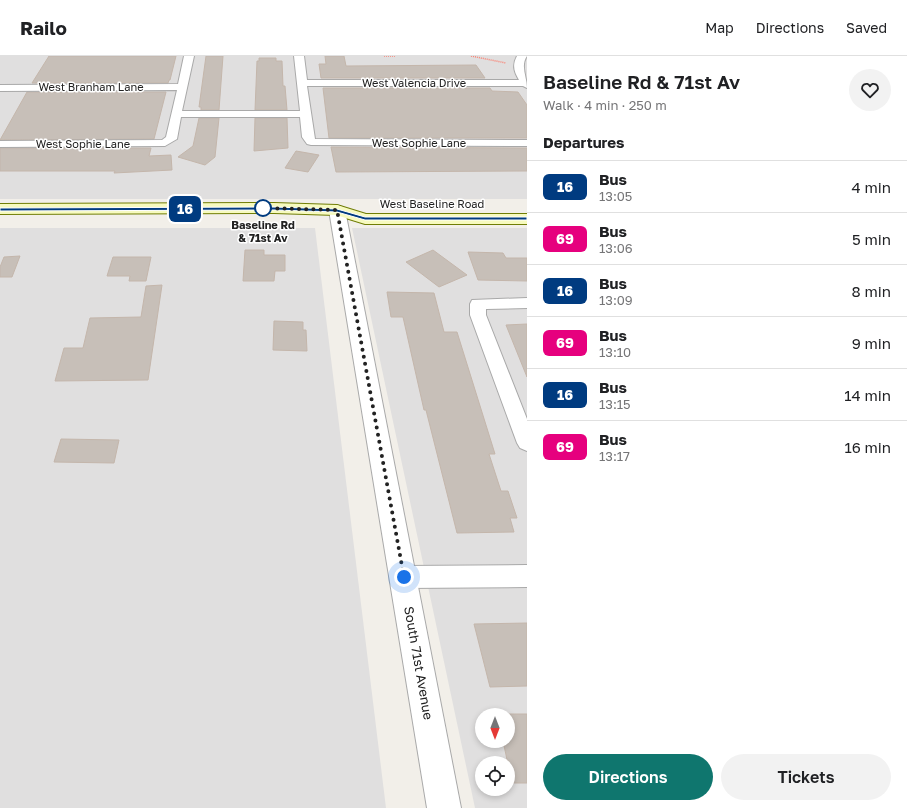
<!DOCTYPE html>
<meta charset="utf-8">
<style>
:root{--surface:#fff;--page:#f2f2f2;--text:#202124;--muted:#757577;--line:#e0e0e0;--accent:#0f766e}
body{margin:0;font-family:"Golos Text",sans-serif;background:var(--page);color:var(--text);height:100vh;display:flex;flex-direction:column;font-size:15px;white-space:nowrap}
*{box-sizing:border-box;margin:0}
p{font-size:13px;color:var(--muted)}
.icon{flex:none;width:22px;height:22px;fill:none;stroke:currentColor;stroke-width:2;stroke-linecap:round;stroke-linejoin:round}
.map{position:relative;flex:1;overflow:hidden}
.panel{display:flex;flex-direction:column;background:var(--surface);width:380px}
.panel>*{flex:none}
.badge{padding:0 8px;border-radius:6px;font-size:14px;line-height:26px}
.needle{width:26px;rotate:180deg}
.tools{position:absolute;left:475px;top:652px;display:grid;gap:8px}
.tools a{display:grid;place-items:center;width:40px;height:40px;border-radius:50%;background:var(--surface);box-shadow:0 2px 6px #0003;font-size:20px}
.you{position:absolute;width:20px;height:20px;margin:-10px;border:3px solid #fff;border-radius:50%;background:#1a73e8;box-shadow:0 0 0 6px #1a73e833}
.map>.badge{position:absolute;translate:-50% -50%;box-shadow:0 0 0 2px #fff}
h2{padding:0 16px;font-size:15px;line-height:36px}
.round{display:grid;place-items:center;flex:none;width:42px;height:42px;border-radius:21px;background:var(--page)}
.overview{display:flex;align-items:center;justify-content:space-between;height:68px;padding:0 16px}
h1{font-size:19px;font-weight:600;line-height:30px}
.primary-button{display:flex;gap:8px;margin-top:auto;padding:8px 16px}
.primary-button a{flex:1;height:46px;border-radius:24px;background:var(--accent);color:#fff;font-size:16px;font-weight:600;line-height:46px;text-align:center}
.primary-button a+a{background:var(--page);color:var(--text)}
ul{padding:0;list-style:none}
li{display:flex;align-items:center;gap:12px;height:52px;padding:0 16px;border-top:1px solid var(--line)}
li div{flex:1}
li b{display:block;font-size:15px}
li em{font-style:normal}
li .badge{min-width:44px;font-weight:700;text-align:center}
header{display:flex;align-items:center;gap:24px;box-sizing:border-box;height:56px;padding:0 20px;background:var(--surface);border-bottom:1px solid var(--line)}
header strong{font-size:19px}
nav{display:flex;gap:22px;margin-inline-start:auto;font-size:14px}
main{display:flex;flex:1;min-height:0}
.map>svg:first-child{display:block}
.residential{fill:#e0dfdf;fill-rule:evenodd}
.building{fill:#c7bfb8;stroke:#c4b6ab}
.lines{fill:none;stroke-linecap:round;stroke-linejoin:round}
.minor-casing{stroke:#a9a9a9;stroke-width:2}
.tertiary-casing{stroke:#a9a9a9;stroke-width:2}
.secondary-casing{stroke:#707d05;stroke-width:2}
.path{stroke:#fa8072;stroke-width:1.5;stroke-dasharray:1 1;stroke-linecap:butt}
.minor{fill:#fff;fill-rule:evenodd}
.tertiary{fill:#fff;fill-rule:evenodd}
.secondary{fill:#f7fabf;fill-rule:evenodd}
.line{fill:#003b80;stroke:#fff}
.walk{stroke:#222;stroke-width:4;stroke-dasharray:0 7.2}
.stop-dot{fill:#fff;stroke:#003b80;stroke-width:2}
.labels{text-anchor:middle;stroke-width:3;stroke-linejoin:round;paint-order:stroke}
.far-street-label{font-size:11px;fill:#222;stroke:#fff}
.far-stop-label{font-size:11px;font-weight:bold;fill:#222;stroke:#fff}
.street-label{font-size:13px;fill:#222;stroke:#fff}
</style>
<header>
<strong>Railo</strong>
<nav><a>Map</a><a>Directions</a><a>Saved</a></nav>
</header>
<main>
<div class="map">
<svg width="527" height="752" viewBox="0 0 527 752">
<rect width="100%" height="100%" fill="#f2efe9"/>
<!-- residential -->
<path class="residential" d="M0 0H527V143H0Z
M0 172H315L386 752H0Z
M352 172H527V752H475ZM482 659H508V685H482ZM482 707H508V733H482Z"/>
<!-- building -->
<path class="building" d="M49 0H176L170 24H169L168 27H32Z
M206 0H223L219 54H201V51H199Z
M325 0H344L346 10 476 9 485 22H321L319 8H326Z
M259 2H276V5H282L283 30H285L287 54H255L257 5H259Z
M323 32H490L492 35 518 36 527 49V82H329Z
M27 36H166L154 83 0 84Z
M199 62H219L215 101 205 109 178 101 193 90Z
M255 62H287L288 92 254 95Z
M331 91 527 92V115L336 116Z
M0 92H151L149 100 171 99 172 114 114 117 115 115H0Z
M296 95 319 99 308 116 285 112Z
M245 194H264V199H285V215H275L274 225H243Z
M433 194 467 219 439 231 406 206Z
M468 196 503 197 506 202H527V225L478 224Z
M20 200 12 221H0V211L4 201Z
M113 201H151L146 225H129L130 220H107Z
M162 229 148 324 55 325 64 292H83L90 262 141 261 146 230Z
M387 236 434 237 444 276H457L495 398H489L501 435H508L517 462H510L514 476 457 477 426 354H424L403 261H391Z
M274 265 303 266V274H306L307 295 273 294Z
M527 268V321L506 269Z
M61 383 119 384 114 407 54 406Z
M527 567V630L490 631 474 568Z
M497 658H527V727H512L503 685H508V659H498Z"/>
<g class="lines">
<defs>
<path id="minor" d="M184 0H194L182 55H300L294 0H304L307 24H519C514 16 512 9 517 0H527C520 10 527 21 527 32L523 30H307L315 83 527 84V90L311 89 307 88 302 81 300 61H181L177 83 165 90 0 91V85L162 84 166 81 177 34 0 35V29L178 28Z
M527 242V252L486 253V259L527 363V395L520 392 517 387 470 259V248L472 244Z
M527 509V531L404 532 396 529 393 521 396 513 404 510Z"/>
<path id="tertiary" d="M337 149 342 151 345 154 461 752H427L329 154 332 151Z"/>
<path id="secondary" d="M274 147 337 149 366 158H527V168H365L336 159 274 157 0 158V148Z"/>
</defs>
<!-- minor casing -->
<use href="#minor" class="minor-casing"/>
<!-- tertiary casing -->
<use href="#tertiary" class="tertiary-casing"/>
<!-- secondary casing -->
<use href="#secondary" class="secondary-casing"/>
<!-- path -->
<path class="path" d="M384 0H396
M471 0 506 7"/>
<!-- minor -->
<use href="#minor" class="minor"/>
<!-- tertiary -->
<use href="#tertiary" class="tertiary"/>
<!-- secondary -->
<use href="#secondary" class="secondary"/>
</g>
<!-- line -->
<path class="line" d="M274 151 337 153 365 161H527V164H365L337 156 274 154 0 155V152Z"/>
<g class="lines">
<!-- walk -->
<path class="walk" d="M263 152 337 154 404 521"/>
</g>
<!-- markers -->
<circle class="stop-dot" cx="263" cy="152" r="8"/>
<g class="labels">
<!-- far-street labels -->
<g class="far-street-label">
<text x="414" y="31">West Valencia Drive</text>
<text x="91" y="35">West Branham Lane</text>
<text x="419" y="91">West Sophie Lane</text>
<text x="83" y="92">West Sophie Lane</text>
<text x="432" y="152">West Baseline Road</text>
</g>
<!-- far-stop labels -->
<g class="far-stop-label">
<text x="263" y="173">Baseline Rd<tspan x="263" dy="13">&amp; 71st Av</tspan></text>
</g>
<!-- street labels -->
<g class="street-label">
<text transform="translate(419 607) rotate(80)" y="5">South 71st Avenue</text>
</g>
</g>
</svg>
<div class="tools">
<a><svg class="needle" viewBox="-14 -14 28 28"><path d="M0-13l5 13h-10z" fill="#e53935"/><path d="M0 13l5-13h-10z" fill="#757577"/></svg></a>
<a><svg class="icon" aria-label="locate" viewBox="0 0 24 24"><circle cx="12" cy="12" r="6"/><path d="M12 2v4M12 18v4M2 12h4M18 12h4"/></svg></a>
</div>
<div class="you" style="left:404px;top:521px"></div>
<b class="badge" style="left:185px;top:153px;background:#003b80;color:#fff">16</b>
</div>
<section class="panel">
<div class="overview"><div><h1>Baseline Rd &amp; 71st Av</h1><p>Walk · 4 min · 250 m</p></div><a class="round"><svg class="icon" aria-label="heart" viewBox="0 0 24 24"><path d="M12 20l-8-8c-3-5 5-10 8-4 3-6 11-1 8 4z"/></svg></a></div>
<h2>Departures</h2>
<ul>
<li><span class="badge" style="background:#003b80;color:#fff">16</span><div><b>Bus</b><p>13:05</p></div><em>4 min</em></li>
<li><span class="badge" style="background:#e6007e;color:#fff">69</span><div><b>Bus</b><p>13:06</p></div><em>5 min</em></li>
<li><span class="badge" style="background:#003b80;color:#fff">16</span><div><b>Bus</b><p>13:09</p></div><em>8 min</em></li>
<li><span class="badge" style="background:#e6007e;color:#fff">69</span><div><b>Bus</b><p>13:10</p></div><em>9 min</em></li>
<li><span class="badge" style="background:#003b80;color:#fff">16</span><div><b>Bus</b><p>13:15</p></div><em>14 min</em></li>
<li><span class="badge" style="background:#e6007e;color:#fff">69</span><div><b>Bus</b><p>13:17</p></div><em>16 min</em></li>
</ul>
<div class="primary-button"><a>Directions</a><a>Tickets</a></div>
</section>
</main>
